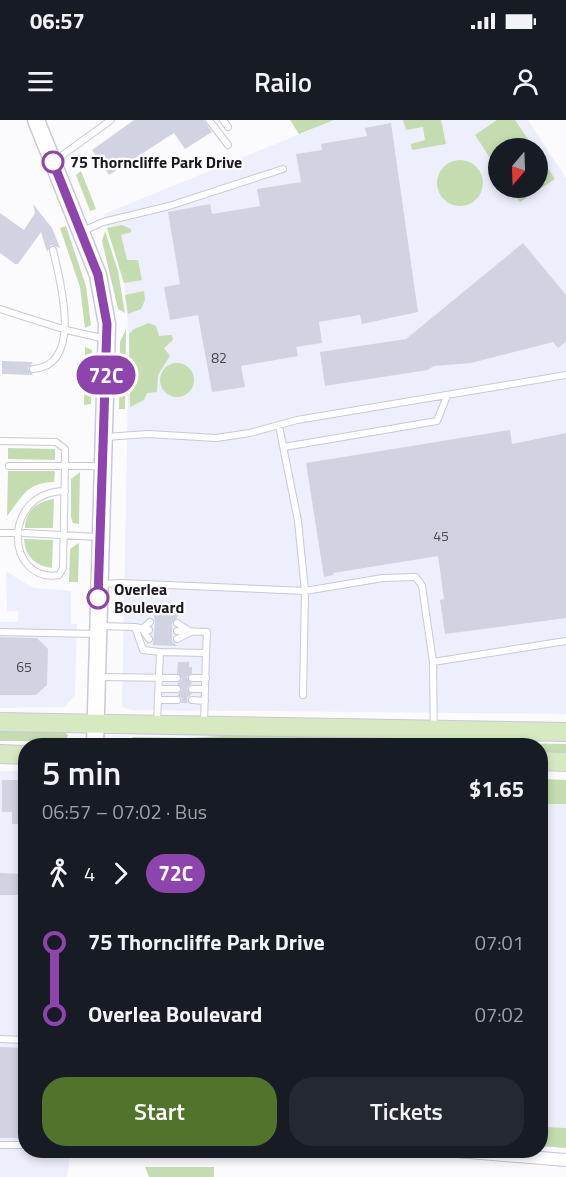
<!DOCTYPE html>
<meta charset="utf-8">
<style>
:root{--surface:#171b24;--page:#242831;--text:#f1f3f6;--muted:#9ea1a6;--accent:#51732b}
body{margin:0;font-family:"Titillium Web",sans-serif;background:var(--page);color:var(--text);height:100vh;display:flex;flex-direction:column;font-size:22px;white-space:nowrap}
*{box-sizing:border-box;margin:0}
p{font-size:20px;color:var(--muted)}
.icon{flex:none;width:33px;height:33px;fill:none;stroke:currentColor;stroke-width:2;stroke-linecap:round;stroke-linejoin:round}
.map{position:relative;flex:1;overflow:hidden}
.side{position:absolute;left:18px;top:618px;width:530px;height:420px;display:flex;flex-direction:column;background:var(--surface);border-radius:24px;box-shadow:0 3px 9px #0003}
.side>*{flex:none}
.badge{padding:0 12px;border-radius:20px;font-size:21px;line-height:39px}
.needle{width:39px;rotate:199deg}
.tools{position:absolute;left:488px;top:18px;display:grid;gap:12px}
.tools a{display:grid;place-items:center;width:60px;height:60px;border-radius:50%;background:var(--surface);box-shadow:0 3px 9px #0003;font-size:30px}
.map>.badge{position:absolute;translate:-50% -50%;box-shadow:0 0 0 3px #fff}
.legs{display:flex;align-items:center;gap:9px;height:66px;padding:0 24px;font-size:20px}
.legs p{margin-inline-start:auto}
.summary{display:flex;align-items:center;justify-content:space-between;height:102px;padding:0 24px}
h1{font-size:33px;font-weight:600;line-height:45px}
.button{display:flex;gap:12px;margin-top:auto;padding:12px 24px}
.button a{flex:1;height:69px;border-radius:24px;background:var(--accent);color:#fff;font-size:24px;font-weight:600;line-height:69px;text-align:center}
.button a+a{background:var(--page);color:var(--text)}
ul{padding:0 24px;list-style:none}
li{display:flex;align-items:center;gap:21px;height:72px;font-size:22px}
li i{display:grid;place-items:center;width:9px;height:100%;margin:0 8px;background:currentColor}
li i::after{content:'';width:15px;height:15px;margin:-8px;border:4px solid;border-radius:50%;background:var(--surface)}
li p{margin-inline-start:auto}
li:first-child i{background:linear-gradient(#0000 50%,currentColor 0)}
li:last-child i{background:linear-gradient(currentColor 50%,#0000 0)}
.status{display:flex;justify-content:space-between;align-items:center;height:42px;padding:0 30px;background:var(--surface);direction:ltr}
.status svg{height:16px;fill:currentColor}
header{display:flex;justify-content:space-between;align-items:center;height:78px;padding:0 24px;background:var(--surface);font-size:27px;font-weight:600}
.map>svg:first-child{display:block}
.built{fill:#eeeffd;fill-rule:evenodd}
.green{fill:#c4dcb0}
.building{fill:#d1d3e2}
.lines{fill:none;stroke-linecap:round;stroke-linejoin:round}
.service-casing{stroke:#c7c9d8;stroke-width:8}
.minor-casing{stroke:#c7c9d8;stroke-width:14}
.tertiary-casing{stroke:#c7c9d8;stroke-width:19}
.secondary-casing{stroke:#c7c9d8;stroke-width:20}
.service{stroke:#fff;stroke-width:6}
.minor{stroke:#fff;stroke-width:12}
.tertiary{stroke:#fff;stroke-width:16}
.secondary{stroke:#d7e9c1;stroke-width:18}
.line-1-casing{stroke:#fff;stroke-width:14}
.line-1{stroke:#8e44ad;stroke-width:9}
.stop-1-dot{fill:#fff;stroke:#8e44ad;stroke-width:3}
.labels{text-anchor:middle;stroke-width:4.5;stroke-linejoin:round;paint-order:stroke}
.number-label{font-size:14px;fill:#474850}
.stop-label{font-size:16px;font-weight:bold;fill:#19191f;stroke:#fbfbfe;text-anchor:start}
</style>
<div class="status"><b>06:57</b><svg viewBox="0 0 49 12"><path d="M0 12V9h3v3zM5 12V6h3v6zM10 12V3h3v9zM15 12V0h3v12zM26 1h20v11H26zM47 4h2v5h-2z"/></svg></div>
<header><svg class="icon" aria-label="menu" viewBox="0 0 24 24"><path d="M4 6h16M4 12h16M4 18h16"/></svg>Railo<svg class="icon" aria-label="person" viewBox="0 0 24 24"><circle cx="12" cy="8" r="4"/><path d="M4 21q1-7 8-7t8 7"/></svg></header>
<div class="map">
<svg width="566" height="1057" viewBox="0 0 566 1057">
<rect width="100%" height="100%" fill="#fbfbfe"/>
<!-- built -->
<path class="built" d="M334 0H528L566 58V594L132 590 122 587 129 217 124 163 104 94ZM498 28H537V68H498Z
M6 451 33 468 71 471V504H77L75 575 65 587 0 588V502H18V491H7Z
M0 651H25L26 1030 71 1031 67 1057H0Z
M540 659 566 660V1028L540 1026Z"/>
<!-- green -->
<path class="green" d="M290 0H334L299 14Z
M403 0H441L446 24 412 30 411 24 425 20 423 7 406 10Z
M497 0H515L534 28H498V50L475 15Z
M537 32 555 59 520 82 510 68H537Z
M437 63a23 23 0 1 1 46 0a23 23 0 1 1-46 0Z
M81 51 96 89 90 91 76 55Z
M122 105 131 109V112L121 115 127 140H138L142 160 124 163 107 108Z
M66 106 86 166 91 205 85 208 80 167 60 108Z
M105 111 118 151 125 193 118 189 102 121Z
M144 171 145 180 141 189 128 194 125 175Z
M149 203 156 206 159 216 172 215 173 220 164 228 170 236 158 255 157 272 147 273 144 280 130 287 129 214 134 209Z
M126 209 125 289H119L120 222Z
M85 227 92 230 91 284 84 285Z
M160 260a17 17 0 1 1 34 0a17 17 0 1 1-34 0Z
M8 328 55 329V340L8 339Z
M8 351H55L54 362C25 363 22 378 7 396Z
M80 352 79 404 73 403 71 397V359Z
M54 379 53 408H25C25 391 38 381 54 379Z
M24 419 53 420 52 448C36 446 25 437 24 419Z
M79 423 78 462H69L70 429Z
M0 609 62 610 68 615 66 620 61 621H0Z
M256 614 405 617 407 619 404 626 128 625V623L133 617 187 618Z
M462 622 566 624V636L540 635V626H459Z
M540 659 566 660V684H545V694H540Z
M540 1007 566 1008V1028L540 1026Z
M145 1047H214V1057H149Z"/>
<!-- building -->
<path class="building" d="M134 0H204L212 12 185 29 174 13 109 55 92 30Z
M391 3 418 192 362 204 360 195 319 202 322 223 296 227 298 236 241 246 245 267 212 272 198 195 170 200 164 167 180 164 168 92 210 84 212 94 260 86 257 69 301 62 296 34 322 30 321 24 367 16 365 8Z
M33 84 52 108 60 128 51 125 47 132 41 112 18 144H15L0 133V93L24 110 35 93Z
M523 123 566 175V222L558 228 553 222 471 243 434 246 427 250 325 266 320 232 406 219Z
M2 241 33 242 28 248 33 255 2 254Z
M510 310 512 324 566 313V498L445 514 440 480 444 479 438 436 333 453 334 455 324 457 306 343Z
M153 492 178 493 177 498 172 503V521L177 526 153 525 155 502Z
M0 517 37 518 48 529 47 565 36 575H0Z
M178 542H189V547H192V553L187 557 192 563 187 568 192 574 187 578 188 583H181L182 578 177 575 182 570 177 564 182 559 177 553Z
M2 660H26V704H12V692H2Z
M0 753 26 754V775H0Z
M0 927 26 928V1018H0Z"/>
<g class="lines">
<defs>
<path id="service" d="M209 0 228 25
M223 0 228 7
M53 42 111 0
M83 111 103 102 169 86 283 49
M0 189 66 210 106 219
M33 249C84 246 60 160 53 130
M279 306 298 401 305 471 303 575
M105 317 148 314 216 318 250 313 297 300 566 255
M0 321 56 322 65 329V346L63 448 59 455C6 464 0 372 65 371
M284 327 437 301 447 276
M9 346H102
M0 413H14
M24 413 98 417
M101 464 121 463 305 471 383 458 416 457 422 466 433 542 434 626
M177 503 188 510
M99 506 135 507 143 530 160 532
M135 507 149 510
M142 509 149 519
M142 509 150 502
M177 511 207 512 206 533
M0 512 95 514
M177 519 191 512
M433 542 566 521
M100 557 177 558
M192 558H206
M159 569H177
M192 569H205
M158 580H177
M192 580 205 581
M157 602 160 532 206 533 204 603
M0 919 26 920
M0 1025H26"/>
<path id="minor" d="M445 1030 566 1040"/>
<path id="tertiary" d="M36 0 98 155 107 204 95 626"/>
<path id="secondary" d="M0 602 566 612
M0 634 26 635
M540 641 566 642"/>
</defs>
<!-- service casing -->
<use href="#service" class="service-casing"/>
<!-- minor casing -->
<use href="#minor" class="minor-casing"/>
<!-- tertiary casing -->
<use href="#tertiary" class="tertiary-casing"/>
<!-- secondary casing -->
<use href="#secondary" class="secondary-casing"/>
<!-- service -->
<use href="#service" class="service"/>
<!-- minor -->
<use href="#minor" class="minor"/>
<!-- tertiary -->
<use href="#tertiary" class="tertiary"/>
<!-- secondary -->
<use href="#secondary" class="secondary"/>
</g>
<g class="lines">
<defs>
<path id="line-1" d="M53 42 98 155 107 204 98 478"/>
</defs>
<!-- line-1 casing -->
<use href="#line-1" class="line-1-casing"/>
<!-- line-1 -->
<use href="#line-1" class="line-1"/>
</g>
<!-- markers -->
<g class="stop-1-dot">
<circle cx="53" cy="42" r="10"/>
<circle cx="98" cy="478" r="10"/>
</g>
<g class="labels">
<!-- number labels -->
<g class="number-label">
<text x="219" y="243">82</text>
<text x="441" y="421">45</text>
<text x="24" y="552">65</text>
</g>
<!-- stop labels -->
<g class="stop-label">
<text x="70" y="48">75 Thorncliffe Park Drive</text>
<text x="114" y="475">Overlea<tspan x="114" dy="18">Boulevard</tspan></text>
</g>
</g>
</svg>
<div class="tools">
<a><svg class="needle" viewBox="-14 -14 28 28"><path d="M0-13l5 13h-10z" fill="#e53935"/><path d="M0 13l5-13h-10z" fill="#9ea1a6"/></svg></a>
</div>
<b class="badge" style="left:106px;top:255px;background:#8e44ad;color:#fff">72C</b>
<section class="side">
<div class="summary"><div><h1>5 min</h1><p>06:57 – 07:02 · Bus</p></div><b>$1.65</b></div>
<div class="legs"><svg class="icon" aria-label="walk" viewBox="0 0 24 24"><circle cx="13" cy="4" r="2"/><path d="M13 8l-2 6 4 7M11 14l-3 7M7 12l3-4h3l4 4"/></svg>4<svg class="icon" aria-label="forward" viewBox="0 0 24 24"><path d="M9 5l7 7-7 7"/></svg><b class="badge" style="background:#8e44ad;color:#fff">72C</b></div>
<ul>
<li><i style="color:#8e44ad"></i><b>75 Thorncliffe Park Drive</b><p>07:01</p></li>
<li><i style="color:#8e44ad"></i><b>Overlea Boulevard</b><p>07:02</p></li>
</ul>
<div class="button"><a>Start</a><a>Tickets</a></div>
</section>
</div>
